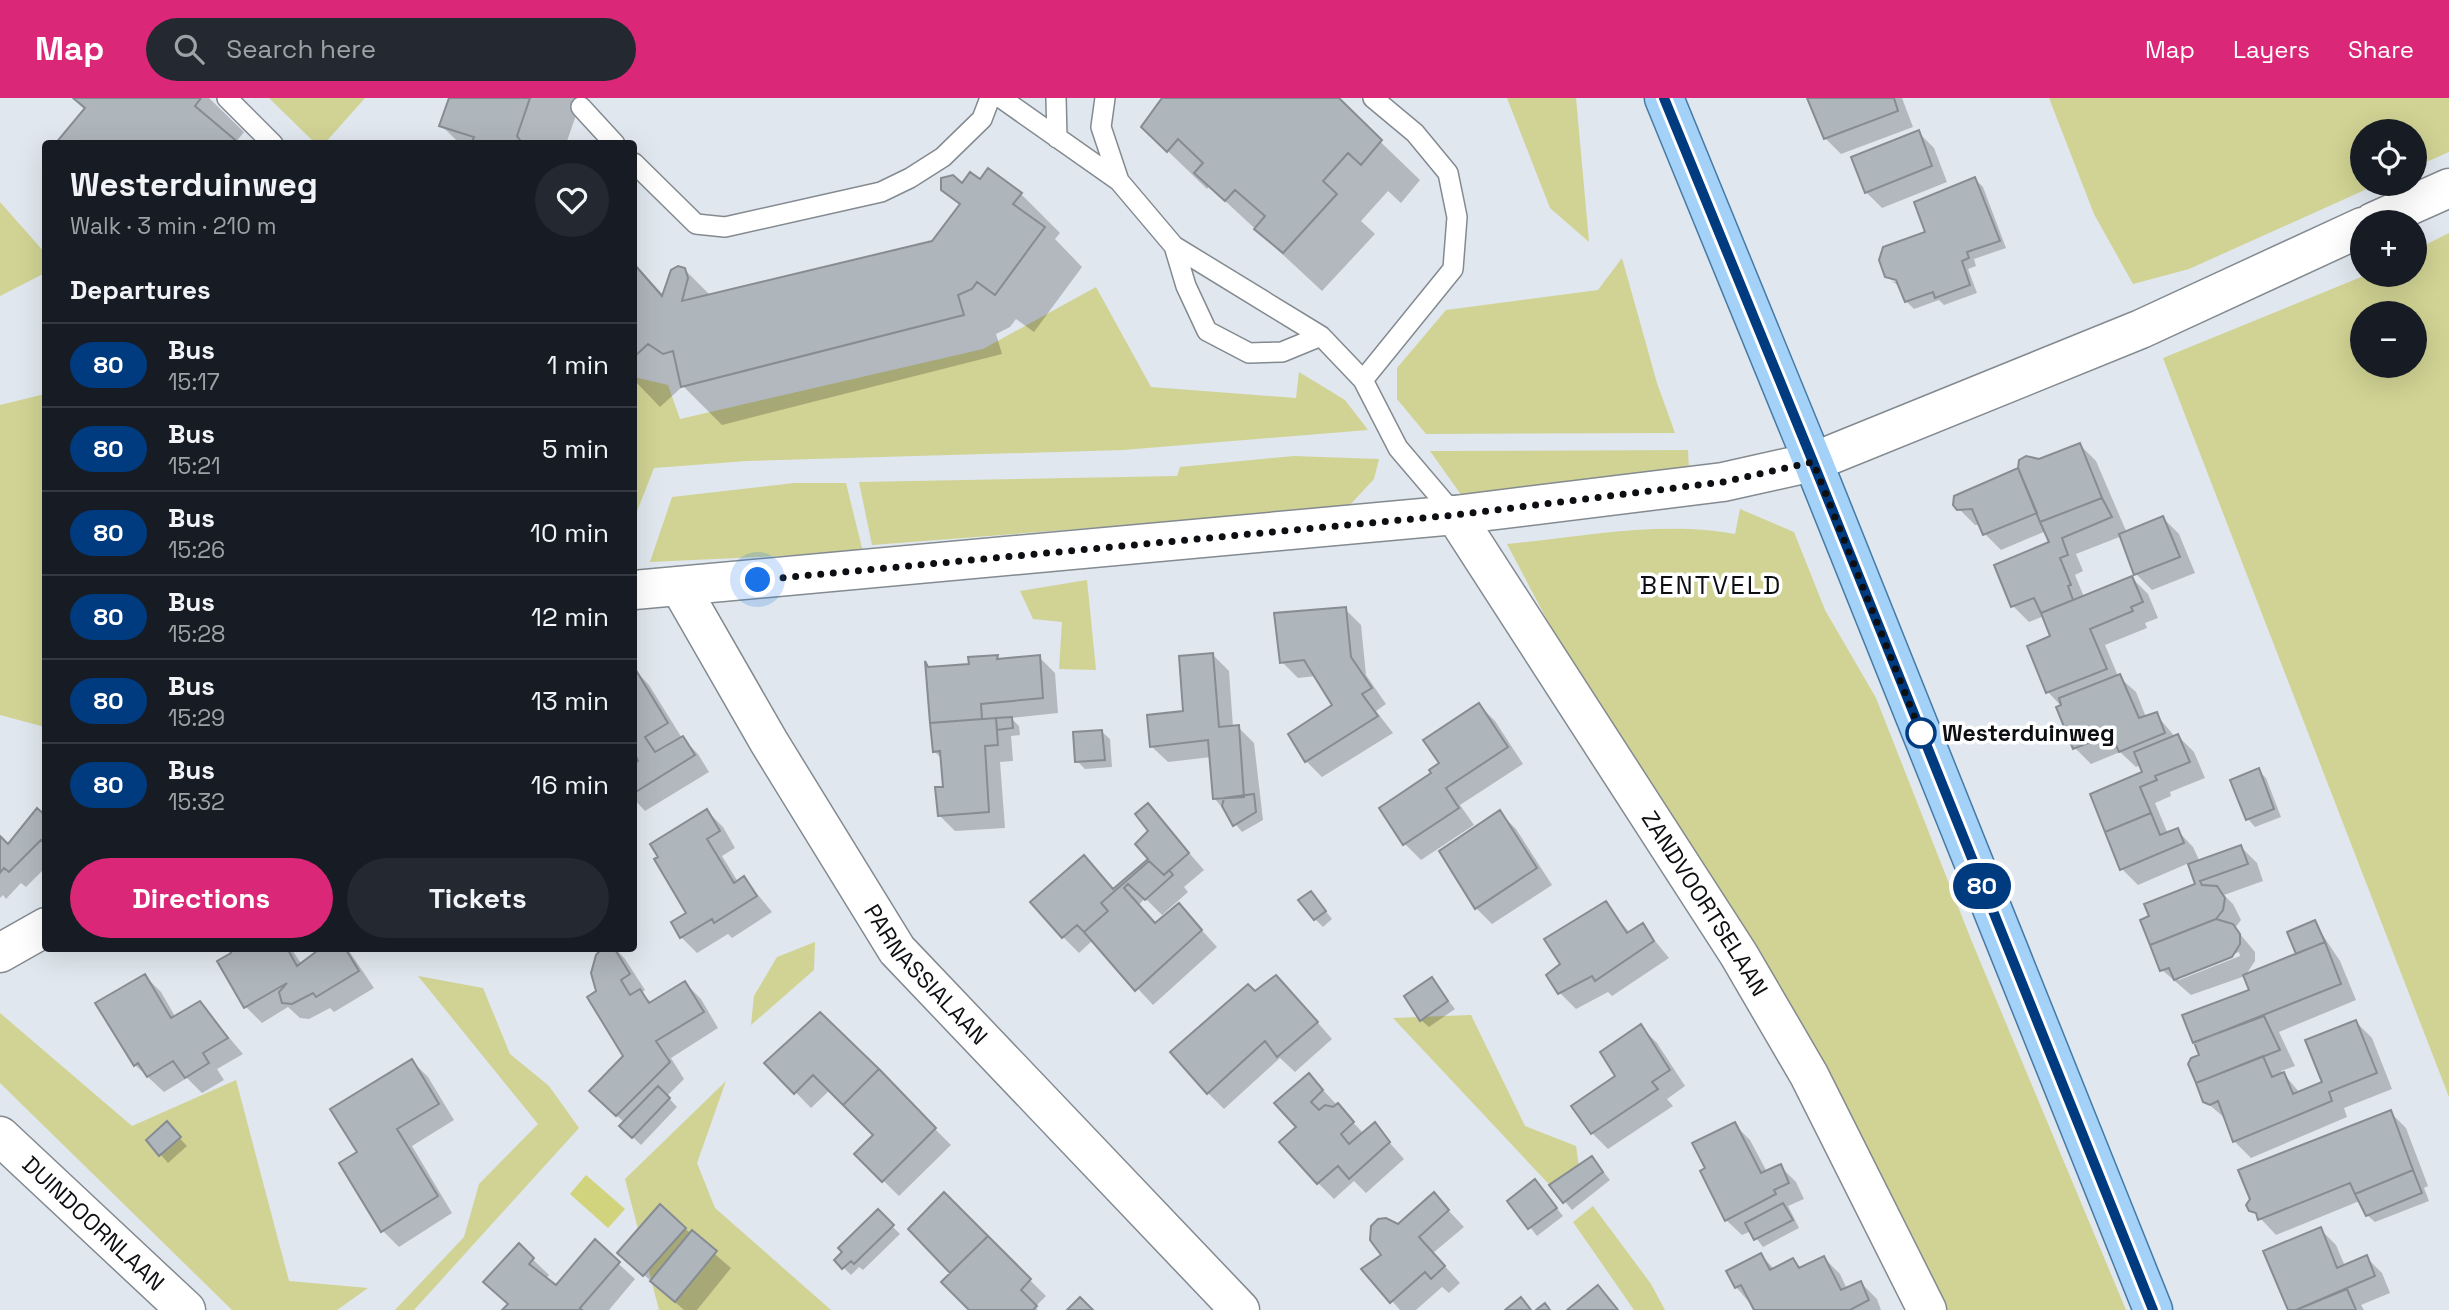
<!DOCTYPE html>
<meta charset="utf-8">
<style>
:root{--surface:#171b24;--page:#242831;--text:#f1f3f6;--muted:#9ea1a6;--line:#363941;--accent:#db2777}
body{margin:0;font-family:"Space Grotesk",sans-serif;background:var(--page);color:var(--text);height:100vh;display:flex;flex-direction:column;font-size:26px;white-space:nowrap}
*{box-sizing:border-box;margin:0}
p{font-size:23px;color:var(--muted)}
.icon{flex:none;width:38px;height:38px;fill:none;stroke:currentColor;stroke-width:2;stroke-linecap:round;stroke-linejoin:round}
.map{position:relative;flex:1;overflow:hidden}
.side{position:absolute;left:42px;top:42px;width:595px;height:812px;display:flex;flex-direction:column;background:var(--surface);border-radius:7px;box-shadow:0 7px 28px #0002}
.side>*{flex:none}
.badge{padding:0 14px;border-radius:23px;font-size:24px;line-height:46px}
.controls{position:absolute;left:2350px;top:21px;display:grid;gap:14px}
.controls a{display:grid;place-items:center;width:77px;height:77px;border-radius:50%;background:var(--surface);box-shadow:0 7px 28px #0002;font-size:35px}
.you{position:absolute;width:35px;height:35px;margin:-18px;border:5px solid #fff;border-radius:50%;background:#1a73e8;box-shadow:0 0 0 10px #1a73e833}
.map>.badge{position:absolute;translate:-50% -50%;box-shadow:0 0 0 4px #fff}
h2{padding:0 28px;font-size:26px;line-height:63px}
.round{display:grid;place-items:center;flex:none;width:74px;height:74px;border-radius:37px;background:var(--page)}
.summary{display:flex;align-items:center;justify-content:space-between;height:119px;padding:0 28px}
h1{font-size:33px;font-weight:700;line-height:52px}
.action{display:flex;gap:14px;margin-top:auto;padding:14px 28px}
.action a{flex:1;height:80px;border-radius:42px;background:var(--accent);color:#fff;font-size:28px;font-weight:700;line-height:80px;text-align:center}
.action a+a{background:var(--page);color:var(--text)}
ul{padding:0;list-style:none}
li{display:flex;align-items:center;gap:21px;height:84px;padding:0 28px;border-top:2px solid var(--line)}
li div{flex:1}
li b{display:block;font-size:26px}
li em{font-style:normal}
li .badge{min-width:77px;font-weight:700;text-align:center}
header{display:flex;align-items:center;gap:42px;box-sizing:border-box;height:98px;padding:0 35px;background:var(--accent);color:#fff}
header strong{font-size:33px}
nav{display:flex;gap:38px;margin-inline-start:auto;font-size:24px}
.search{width:490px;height:63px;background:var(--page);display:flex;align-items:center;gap:18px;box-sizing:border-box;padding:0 24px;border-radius:38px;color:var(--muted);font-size:26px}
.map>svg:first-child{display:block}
.green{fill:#d0d393;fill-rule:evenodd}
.water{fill:#d1d47c}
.shadow{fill:#0003;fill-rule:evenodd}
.building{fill:#aeb5bb;stroke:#868c92;stroke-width:2}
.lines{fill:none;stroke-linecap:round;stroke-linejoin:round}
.lane-casing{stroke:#838a90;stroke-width:22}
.street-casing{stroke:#838a90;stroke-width:41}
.primary-casing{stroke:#467aa4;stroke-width:41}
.lane{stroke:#fff;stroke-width:19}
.street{stroke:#fff;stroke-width:38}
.primary{stroke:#a3d1f8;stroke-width:38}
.line-casing{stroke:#fff;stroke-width:16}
.line{stroke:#003b80;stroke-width:10}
.walk{stroke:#0d0f12;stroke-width:7;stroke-dasharray:0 12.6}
.stop-dot{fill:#fff;stroke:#003b80;stroke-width:3.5}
.labels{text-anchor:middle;stroke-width:7;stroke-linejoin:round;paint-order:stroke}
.stop-label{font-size:23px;font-weight:bold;fill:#0d0f12;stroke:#fff;text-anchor:start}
.street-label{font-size:23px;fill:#0d0f12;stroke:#fff}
.quarter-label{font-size:26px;letter-spacing:2px;fill:#0d0f12;stroke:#fff}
</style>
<header>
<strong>Map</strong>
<div class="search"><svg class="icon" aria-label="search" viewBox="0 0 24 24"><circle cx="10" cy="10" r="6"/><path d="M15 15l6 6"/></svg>Search here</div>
<nav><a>Map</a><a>Layers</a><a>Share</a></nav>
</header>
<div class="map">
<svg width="2449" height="1212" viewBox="0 0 2449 1212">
<rect width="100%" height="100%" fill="#e0e7ee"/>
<!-- green -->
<path class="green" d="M269 0H365L325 45 316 46Z
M1507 0H1576L1589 144 1550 110Z
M2049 0H2449V54L2415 69V33H2362V86H2378L2189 171 2133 186 2094 116Z
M0 104 46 156 45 175 0 198Z
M2449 135V999L2163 260 2366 177H2415V152ZM2362 215H2415V268H2362Z
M1622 160 1657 285 1675 335 1426 336 1397 301V270L1446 212 1598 192Z
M1096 189 1151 289 1296 300 1299 274 1345 302 1368 332 1123 352 747 363 654 370 634 421V279L668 287 680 321 983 251Z
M45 296H46L45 629 0 617V307Z
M1688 352 1689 372 1462 398 1430 353Z
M1294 358 1379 361 1374 381 1347 410 872 447 859 384 1177 378 1180 369Z
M794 385H846L863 454 650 464 672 399Z
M1740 411 1794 434 1825 512 1876 600 1972 844 2126 1212H1944L1564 554 1507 446C1577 439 1665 422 1735 436Z
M1087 482 1096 572 1059 571 1062 524 1033 521 1020 493Z
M815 844 814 872 751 927 754 898 777 859Z
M418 878 483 890 510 956 549 988 579 1030 414 1212H395L464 1139 479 1086 538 1026Z
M0 915 132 1028 236 982 289 1183 368 1190 337 1212H232L0 985Z
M1471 917 1525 1028 1576 1048 1581 1083 1560 1098 1393 920Z
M726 983 697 1065 715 1110 831 1212H659L625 1081Z
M1593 1108 1651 1186 1665 1212H1634L1573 1124Z"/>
<!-- water -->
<path class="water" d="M586 1077 625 1111 608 1130 570 1096Z"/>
<!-- shadow -->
<path class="shadow" d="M73 0H209L244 34 236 44 85 12Z
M451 0H582L566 46H460L441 27Z
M1167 0H1335L1420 82 1401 105 1388 93 1361 123 1375 136 1322 193 1209 88 1207 91 1143 29Z
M1809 0H1902L1913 29 1841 56 1825 40Z
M1918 34 1934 50 1947 84 1882 110 1866 94Z
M1975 81 1983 89 2006 150 1974 161 1976 168 1968 171 1977 195 1944 207 1939 202 1914 211 1906 203 1900 188 1891 183 1904 186 1887 178Z
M980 83 1021 96 1060 135 1055 141 1082 169 1034 234 1016 221 1010 229 996 236 1002 256 722 327 683 288 660 309 634 282V165L664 198 686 173 711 198 933 144 961 108 942 89Z
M2080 347 2096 363 2127 435 2163 420 2179 436 2195 475 2152 492 2136 476 2122 438 2076 456 2083 473 2075 477 2084 499 2132 480 2148 496 2158 520 2145 525 2147 530 2105 547 2118 578 2136 594 2146 619 2156 616 2175 639 2178 638 2194 654 2205 680 2170 694 2171 698 2155 705 2168 736 2177 732 2193 749 2200 764 2241 749 2257 765 2263 783 2224 797 2233 806 2241 822 2235 830 2255 854V863L2245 878 2191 897 2162 872 2198 787 2189 765 2138 787 2122 771 2092 697 2145 675 2141 667 2136 669 2120 654 2091 666 2075 650 2062 609 2048 594 2029 549 2053 539 2044 518 2029 524 2013 508 1996 468 2051 445 2046 433 2001 452 1985 436 1981 427H1975L1959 411 1955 402 1962 394ZM2239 854 2240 858 2179 882 2176 879Z
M1345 511 1361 527 1366 577 1386 606 1376 613 1393 635 1322 679 1306 663 1334 607 1316 578 1298 580 1282 564Z
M1213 557 1229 573 1233 629H1238L1254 645 1263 722 1242 734 1215 701 1212 659 1168 664 1151 648 1185 614Z
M1039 559 1055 575 1058 615 1011 620 1019 628 1020 637 1011 638 1013 663 1000 664 1005 730 955 733 939 717 945 690 942 661 934 653 928 571 971 568 970 561Z
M634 571 649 587 682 640 698 656 709 674 645 713 634 701V668L640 664 634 653Z
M1479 607 1495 623 1523 666 1460 707 1474 727 1421 762 1405 746 1441 666Z
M1102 634 1110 641 1112 669 1085 671 1077 663Z
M2258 672 2266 680 2281 719 2255 729 2248 721Z
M1148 708 1204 772 1184 789 1188 794 1162 817 1145 800 1139 807 1156 826 1179 807 1217 849 1153 907 1093 842 1079 855 1063 839 1084 759 1115 793 1150 761Z
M707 713 723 729 735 750 722 758 738 784 744 780 772 814 732 840 728 836 697 855 681 839 689 815 660 759Z
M1500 715 1516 731 1552 787 1492 826 1476 810Z
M46 720V769L26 789 21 785 6 801 3 797 0 800V741L9 749Z
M1318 803 1332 821 1323 829 1315 821Z
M1605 805 1630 835 1642 827 1669 860 1612 898 1608 894 1576 911 1560 895 1549 877 1563 866Z
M2314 824 2340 863 2356 902 2279 934 2295 968 2281 973 2300 995 2324 985 2356 924 2372 940 2392 991 2344 1010 2347 1019 2251 1060 2235 1044 2227 1022 2205 1003 2202 958 2185 918 2251 893 2299 857Z
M230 850H291L302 867 327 850H347L374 890 334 914 330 910 309 921 300 920 288 909 262 925 246 909Z
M604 850H615L625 861 645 892 641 895 652 905 685 885 701 901 718 930 671 960 684 981 667 998 677 1009 641 1047 621 1028 625 1025 607 1009 625 959 598 894Z
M145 878 161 894 176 920 200 905 243 956 217 971 224 982 202 995 187 980 164 994 135 967Z
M1432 881 1455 911 1429 929 1421 922Z
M1292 895 1332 941 1295 974 1280 960 1224 1011 1208 995 1255 896Z
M820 916 951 1047 899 1098 856 1056 875 1037 830 992 811 1010 767 965Z
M1641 929 1657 945 1685 988 1667 1001 1673 1008 1608 1051 1592 1035Z
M412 963 428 979 454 1022 412 1048 452 1115 399 1149 383 1133 359 1054Z
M1309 977 1364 1036 1374 1027 1404 1061 1366 1095 1354 1083 1334 1101 1318 1085 1298 1029Z
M2390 1014 2406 1030 2428 1088 2424 1090 2429 1103 2375 1124 2367 1117 2362 1102 2276 1137 2248 1107Z
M166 1026 187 1048 168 1065 148 1042Z
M1734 1026 1750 1042 1767 1074 1780 1068 1796 1084 1804 1101 1788 1108 1799 1130 1763 1149 1751 1133 1742 1137 1726 1122 1707 1070Z
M1599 1068 1610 1082 1572 1112 1552 1088Z
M1535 1084 1563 1118 1537 1138 1510 1103Z
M944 1097 1046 1198 1035 1209 1038 1212H971L953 1175 910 1131Z
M1434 1097 1464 1129 1433 1155 1460 1185 1449 1195 1442 1189 1416 1212H1400L1392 1203 1398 1128Z
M660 1109 731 1170 697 1212H684L636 1170Z
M878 1114 900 1136 863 1172 859 1169 851 1177 836 1162Z
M2320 1131 2336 1147 2345 1168 2366 1159 2382 1175 2390 1195 2361 1207 2364 1212H2290Z
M595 1144 635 1181 609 1212H505L509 1207 519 1148 549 1177 546 1181 556 1189Z
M1761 1157 1775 1172 1793 1162 1802 1171 1824 1160 1840 1176 1847 1191 1861 1185 1877 1201 1881 1212H1756L1736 1189Z"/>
<!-- building -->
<path class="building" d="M73 0H201L195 8 240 46H55L85 10Z
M449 0H530L517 38 523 46H471L474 39 439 28Z
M1162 0H1339L1382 42 1361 67 1348 55 1323 83 1337 96 1283 155 1254 131 1265 118 1235 92 1225 103 1194 75 1203 65 1178 41 1167 54 1141 29Z
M1807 0H1894L1898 13 1824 41Z
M1919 32 1932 68 1865 95 1851 59Z
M988 70 1022 95 1013 106 1045 129 995 197 977 184 972 191 958 197 964 217 681 289 673 253 663 256 648 246 634 259V166L662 198 671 172 678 168 685 170 688 180 682 203 932 143 960 106 941 92V80L953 77 962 85 970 74 980 81Z
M1975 79 2000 143 1967 154 1969 160 1962 163 1970 187 1935 200 1933 194 1905 204 1896 182 1885 179 1879 162 1883 149 1925 134 1914 104Z
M2080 345 2102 400 2040 424 2018 370 2019 362 2026 358 2039 361Z
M2018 370 2037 415 1983 437 1972 411 1957 412 1953 407 1954 398Z
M2102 400 2112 419 2062 440 2068 457 2060 460 2071 487 2068 488 2073 502 2041 515 2034 500 2011 509 1994 467 2049 444 2040 424Z
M2163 418 2180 459 2134 477 2119 436Z
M2132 478 2143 504 2131 509 2133 513 2090 531 2107 571 2046 595 2027 548 2050 538 2041 515Z
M1346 509 1351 559 1372 590 1362 596 1378 618 1305 664 1288 636 1332 607 1304 562 1280 565 1274 515Z
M1213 555 1219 629 1239 627 1244 699 1213 701 1208 642 1150 649 1147 617 1183 613 1179 558Z
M998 557 997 561 1040 557 1043 600 981 606 982 621 930 625 925 563 928 569 969 566 968 559Z
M634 569 668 625 645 639 655 654 683 638 695 657 634 695V666L638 663 634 654Z
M2120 576 2139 620 2157 614 2165 635 2119 654 2111 636 2073 651 2056 609 2061 607 2059 600Z
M1479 605 1508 649 1446 690 1459 710 1403 747 1379 710 1431 675 1429 672 1439 665 1423 642Z
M1012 619 1013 630 997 632 996 620Z
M996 620 998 647 985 648 989 714 938 718 935 689H943L940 653 933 654 930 625Z
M1102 632 1105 662 1075 664 1073 634Z
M2178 636 2190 664 2155 678 2157 682 2140 689 2151 715 2105 734 2090 696 2142 674 2134 654Z
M2259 670 2274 711 2246 722 2230 682Z
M1254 696 1256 714 1233 728 1222 708 1224 700Z
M1148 705 1189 755 1164 777 1149 763 1101 805 1108 813 1084 834 1077 827 1062 840 1030 804 1084 757 1113 791 1148 761 1135 746 1148 733 1135 716Z
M37 710 46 718V747L41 742 9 774 4 770 0 775V738L8 746Z
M707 711 720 733 707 741 734 785 744 778 757 798 714 825 712 821 680 840 671 824 686 815 654 761 658 759 650 746Z
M1500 712 1537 770 1475 811 1439 753Z
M2151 715 2160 737 2178 730 2184 745 2120 772 2105 734Z
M2241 747 2248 766 2200 783 2202 787 2217 788 2225 800 2223 812 2216 821 2150 847 2140 822 2149 818 2144 806 2195 786 2188 766Z
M1149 763 1164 777 1169 772 1173 777 1145 802 1128 786 1124 790 1155 825 1179 805 1202 832 1135 893 1084 834 1108 813 1101 805Z
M1311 793 1326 813 1314 822 1298 802Z
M1606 803 1627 835 1643 825 1654 843 1595 883 1592 878 1558 896 1546 877 1560 866 1544 841Z
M2216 821 2233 826 2240 836V846L2232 859 2174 882 2169 870 2160 873 2150 847Z
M2315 822 2325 844 2296 856 2287 834Z
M2325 844 2341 886 2193 945 2182 917 2249 892 2243 877Z
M228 850H287L297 868 321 850H345L359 873 316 899 313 895 292 906 282 905 279 894 287 885 244 910 217 863 231 855Z
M602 850H614L630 876 621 882 630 897 640 891 649 905 685 883 704 914 656 943 670 964 616 1018 589 993 623 958 587 899 596 893 591 875 596 857Z
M145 876 171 920 200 903 228 940 203 955 209 965 185 980 173 963 147 979 138 965 134 968 95 905Z
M1276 877 1318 924 1277 959 1265 943 1207 996 1170 954 1248 886 1255 893Z
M1432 879 1448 903 1420 923 1404 898Z
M820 914 879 971 843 1007 813 977 794 996 764 965Z
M2264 918 2280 952 2196 985 2188 966 2191 960 2199 957 2194 944Z
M2356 922 2377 975 2329 994 2332 1003 2233 1044 2218 1003 2210 1007 2203 1004 2196 985 2263 958 2272 979 2284 974 2293 996 2322 984 2305 942Z
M1641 926 1670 972 1652 984 1658 991 1591 1036 1571 1008 1615 978 1600 954Z
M412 961 439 1006 397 1031 438 1098 381 1134 339 1065 357 1054 330 1011Z
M879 971 936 1030 882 1084 854 1056 873 1037 843 1007Z
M1309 975 1323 992 1311 1004 1319 1012 1325 1007 1333 1009 1338 1005 1354 1024 1341 1036 1349 1046 1375 1024 1390 1044 1349 1081 1338 1068 1317 1086 1279 1044 1296 1029 1274 1005Z
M658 988 670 1000 632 1040 619 1028Z
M2391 1012 2413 1072 2355 1096 2350 1085 2258 1122 2256 1115 2249 1113 2246 1107 2250 1101 2238 1072Z
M167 1023 181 1039 159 1058 146 1042Z
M1735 1024 1761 1075 1781 1066 1789 1085 1774 1092 1776 1096 1725 1123 1700 1073 1705 1070 1692 1045Z
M1592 1058 1603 1074 1563 1105 1549 1087Z
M2413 1072 2422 1095 2366 1118 2355 1096Z
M1535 1081 1557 1110 1528 1131 1507 1103Z
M944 1094 988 1138 950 1175 908 1131Z
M1434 1094 1449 1112 1419 1139 1445 1168 1431 1181 1425 1174 1390 1205 1361 1171 1381 1157 1370 1142 1371 1128 1378 1121 1386 1120 1398 1126Z
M1783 1105 1793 1122 1754 1142 1745 1125Z
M660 1106 686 1130 643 1178 617 1155Z
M878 1111 894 1127 854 1166 851 1163 842 1171 834 1162 842 1154 838 1150Z
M2321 1129 2337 1170 2367 1157 2375 1178 2296 1212H2288L2263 1153Z
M692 1132 717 1153 675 1204 650 1183Z
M988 1138 1031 1181 1021 1192 1037 1208 1033 1212H969L941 1184Z
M595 1141 620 1164 580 1210 582 1212H502L508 1206 483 1184 519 1145 534 1160 529 1166 556 1187Z
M1761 1155 1770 1172 1793 1160 1799 1170 1824 1158 1841 1192 1861 1183 1869 1202 1850 1212H1754L1741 1187 1735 1190 1726 1173Z
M1598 1187 1618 1212H1567Z
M2347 1191 2356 1212H2296Z
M1080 1199 1093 1212H1067Z
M1521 1199 1531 1212H1505Z
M1545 1205 1550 1212H1536Z"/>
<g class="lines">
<defs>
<path id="lane" d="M227 0 273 46
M1001 0 1119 83 1174 148 1321 238 1363 282 1398 350 1455 417
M1056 0 1057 40
M1105 0 1101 29 1119 83
M581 9 615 46
M634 65 696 126 725 129 881 94 910 80 943 59 982 21 990 0
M1174 148 1186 188 1207 233 1249 255 1282 254 1321 238
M1363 282 1453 171 1457 119 1448 75 1415 35 1373 0"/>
<g id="street">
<path d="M2373 124 2449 90"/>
<path id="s1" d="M1455 417 1739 857 1809 977 1927 1212"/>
<path id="s2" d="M680 489 769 644 897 852 1240 1212"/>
<path d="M634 492 1455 417 1723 384 1813 364 2141 231 2362 129"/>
<path d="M0 855 46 829"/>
<path id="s3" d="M0 1038 186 1212"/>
</g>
<path id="primary" d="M1664 0 1813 364 2153 1212"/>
</defs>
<!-- lane casing -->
<use href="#lane" class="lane-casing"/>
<!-- street casing -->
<use href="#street" class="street-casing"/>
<!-- primary casing -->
<use href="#primary" class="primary-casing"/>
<!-- lane -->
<use href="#lane" class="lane"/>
<!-- street -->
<use href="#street" class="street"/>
<!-- primary -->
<use href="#primary" class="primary"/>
</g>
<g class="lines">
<defs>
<path id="line" d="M1664 0 1813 364 2153 1212"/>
</defs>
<!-- line casing -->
<use href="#line" class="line-casing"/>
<!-- line -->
<use href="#line" class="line"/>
<!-- walk -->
<path class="walk" d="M758 482 1455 417 1723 384 1813 364 1921 635"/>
</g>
<!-- markers -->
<circle class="stop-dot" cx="1921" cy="635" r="14"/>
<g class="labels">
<!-- stop labels -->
<g class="stop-label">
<text x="1942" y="643">Westerduinweg</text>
</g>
<!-- street labels -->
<g class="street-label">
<text dy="8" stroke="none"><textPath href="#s1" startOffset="462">ZANDVOORTSELAAN</textPath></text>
<text dy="8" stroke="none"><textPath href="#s2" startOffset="460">PARNASSIALAAN</textPath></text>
<text dy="8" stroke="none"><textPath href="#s3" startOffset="128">DUINDOORNLAAN</textPath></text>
</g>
<!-- quarter labels -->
<g class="quarter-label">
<text x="1711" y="496">BENTVELD</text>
</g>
</g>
</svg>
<div class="controls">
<a><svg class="icon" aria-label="locate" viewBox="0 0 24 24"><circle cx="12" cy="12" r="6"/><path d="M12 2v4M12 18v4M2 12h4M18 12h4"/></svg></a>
<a>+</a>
<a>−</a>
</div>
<div class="you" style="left:758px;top:482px"></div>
<b class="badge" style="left:1982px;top:788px;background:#003b80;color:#fff">80</b>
<section class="side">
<div class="summary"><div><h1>Westerduinweg</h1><p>Walk · 3 min · 210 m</p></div><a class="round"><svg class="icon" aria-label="heart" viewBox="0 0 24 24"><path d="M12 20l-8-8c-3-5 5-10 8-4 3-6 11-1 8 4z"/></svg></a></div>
<h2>Departures</h2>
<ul>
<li><span class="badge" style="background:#003b80;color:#fff">80</span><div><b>Bus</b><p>15:17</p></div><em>1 min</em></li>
<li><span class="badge" style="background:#003b80;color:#fff">80</span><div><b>Bus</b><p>15:21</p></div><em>5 min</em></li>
<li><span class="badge" style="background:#003b80;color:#fff">80</span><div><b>Bus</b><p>15:26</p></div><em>10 min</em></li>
<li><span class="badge" style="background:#003b80;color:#fff">80</span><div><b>Bus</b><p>15:28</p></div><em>12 min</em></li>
<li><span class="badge" style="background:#003b80;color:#fff">80</span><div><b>Bus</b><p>15:29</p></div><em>13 min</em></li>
<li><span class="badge" style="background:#003b80;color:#fff">80</span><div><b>Bus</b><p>15:32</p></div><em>16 min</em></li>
</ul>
<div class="action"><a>Directions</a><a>Tickets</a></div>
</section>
</div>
